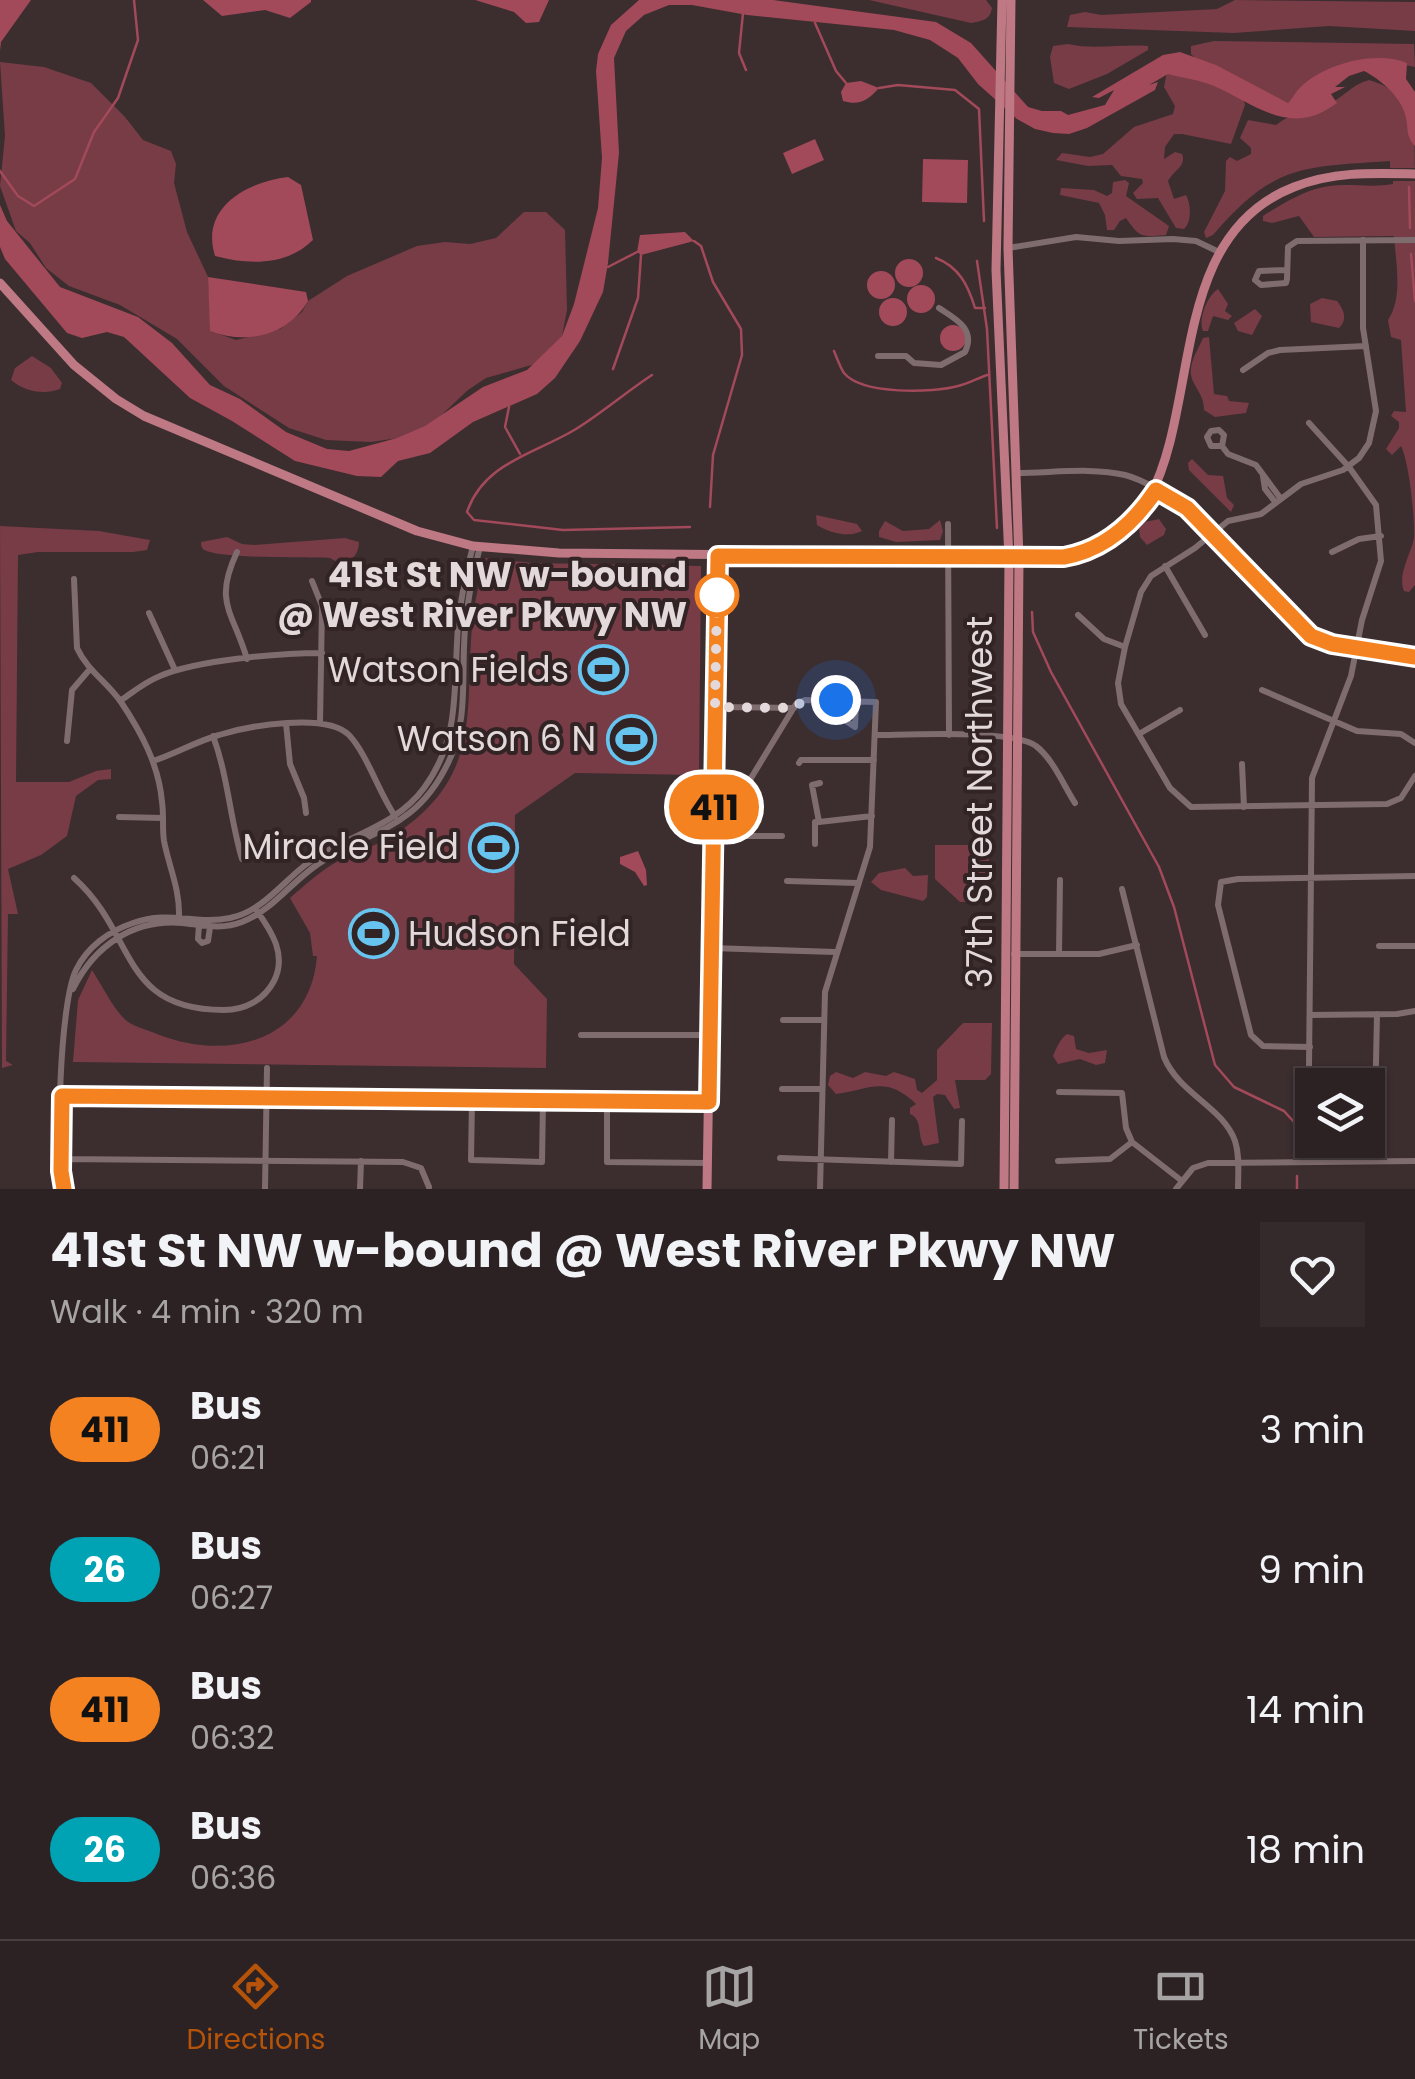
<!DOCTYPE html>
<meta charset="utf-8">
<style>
:root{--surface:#2d2223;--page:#352a2b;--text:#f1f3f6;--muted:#a7a4a6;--line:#483f41;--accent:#b45309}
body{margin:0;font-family:Poppins,sans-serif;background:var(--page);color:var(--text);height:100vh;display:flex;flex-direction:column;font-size:38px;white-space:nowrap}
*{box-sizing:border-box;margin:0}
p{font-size:32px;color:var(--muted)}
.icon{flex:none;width:55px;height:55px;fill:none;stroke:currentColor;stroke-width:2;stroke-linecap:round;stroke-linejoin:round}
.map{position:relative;height:1189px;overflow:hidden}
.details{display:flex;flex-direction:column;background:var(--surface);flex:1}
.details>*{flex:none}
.badge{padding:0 20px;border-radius:32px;font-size:35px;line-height:65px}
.controls{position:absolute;left:1295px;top:1068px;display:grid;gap:20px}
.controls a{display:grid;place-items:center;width:90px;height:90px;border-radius:0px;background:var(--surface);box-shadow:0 2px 8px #0004,0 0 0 2px var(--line);font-size:50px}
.you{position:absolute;width:50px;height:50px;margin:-25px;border:8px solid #fff;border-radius:50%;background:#1a73e8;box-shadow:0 0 0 15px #1a73e833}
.map>.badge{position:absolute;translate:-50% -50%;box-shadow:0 0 0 5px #fff}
.round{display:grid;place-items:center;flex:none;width:105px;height:105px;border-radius:0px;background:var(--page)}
.overview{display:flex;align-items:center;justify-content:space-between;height:170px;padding:0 50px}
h1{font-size:48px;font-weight:700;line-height:75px}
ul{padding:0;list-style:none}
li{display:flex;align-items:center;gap:30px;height:140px;padding:0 50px}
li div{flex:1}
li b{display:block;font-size:38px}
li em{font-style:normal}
li .badge{min-width:110px;font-weight:700;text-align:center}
.tabs{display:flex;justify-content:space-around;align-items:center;height:140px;border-top:2px solid var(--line);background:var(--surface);font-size:28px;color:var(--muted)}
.tabs a{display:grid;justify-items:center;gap:5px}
.tabs .current{color:var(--accent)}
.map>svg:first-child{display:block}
.green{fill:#773c46}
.water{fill:#a2495a}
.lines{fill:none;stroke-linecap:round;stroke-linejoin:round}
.stream{stroke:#a2495a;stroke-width:2.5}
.minor{stroke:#7f6c6e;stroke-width:6}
.major{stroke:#be7984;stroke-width:9}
.line-casing{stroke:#fff;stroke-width:22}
.line{stroke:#f58220;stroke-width:15}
.walk{stroke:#e3d9da;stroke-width:10;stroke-dasharray:0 18}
.stop-dot{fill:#fff;stroke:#f58220;stroke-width:5}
.labels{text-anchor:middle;stroke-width:8;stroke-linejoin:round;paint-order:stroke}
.stop-label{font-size:35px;font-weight:bold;fill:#e3d9da;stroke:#322325;text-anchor:end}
.poi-label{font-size:35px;fill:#e3d9da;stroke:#322325;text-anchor:end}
.street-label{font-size:35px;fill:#e3d9da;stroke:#322325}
</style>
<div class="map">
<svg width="1415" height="1189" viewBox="0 0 1415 1189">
<rect width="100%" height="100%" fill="#3c2d2f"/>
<!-- green -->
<path class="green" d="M869 0H986L992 8C990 20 982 21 971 23Z
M1235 0 1415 2V31L1329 26 1234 33 1067 27 1070 15 1085 12 1101 15 1217 9Z
M1214 41 1414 44 1415 67 1377 59 1288 103 1198 61 1191 54V46Z
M1068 44C1094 50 1121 44 1148 46V50L1107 74 1069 89 1054 83 1050 57 1053 46Z
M0 62 44 67 91 83 125 117 143 140 171 151 176 164 174 183 187 232 208 277 211 331 236 340 280 329 302 312 308 301 347 276 417 246 445 242 470 244 496 238 524 212H546L565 230 567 310 562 336 542 362 486 378 468 390 433 423 412 436 371 442 326 440 289 428 224 386 177 339 120 305 69 286 46 268 30 243 16 231 0 186 5 136Z
M1168 67 1243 97 1245 105 1231 144 1182 134H1174L1165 147 1164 159 1175 152 1182 154C1187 166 1174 170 1168 181L1174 199 1186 195C1191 204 1192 222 1184 229L1176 228 1158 198 1137 199 1133 193 1143 183 1142 179 1121 176 1112 165 1088 166 1056 160 1062 153 1090 157 1103 154 1134 127 1173 114 1175 106 1164 87Z
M1369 80C1415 93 1415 128 1415 168H1390V161C1302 167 1274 164 1213 235L1206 238 1204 232 1225 191 1226 161 1230 157 1237 161 1251 154V148L1240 138 1248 120 1276 125C1292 112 1308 111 1328 104 1342 99 1352 84 1369 80Z
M1125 180 1129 183 1126 196 1169 226 1166 235C1141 237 1140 238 1126 218L1120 221 1114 230H1107L1105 215 1099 203 1060 195 1061 188 1094 190 1107 196 1112 193 1113 182Z
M1393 181H1415V585L1409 592 1404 591C1397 575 1411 554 1414 538 1415 517 1409 462 1401 446L1392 455 1386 449 1399 428V422L1391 416 1394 411 1406 412 1401 340 1391 337 1388 320C1403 298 1396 264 1394 236L1314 237 1299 216 1272 223 1263 221V216C1282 204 1306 189 1329 186 1350 183 1371 188 1393 184Z
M1218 289 1228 304 1225 311 1232 316 1228 320 1213 316 1208 331H1203C1198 319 1207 296 1218 289Z
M1322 298 1337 301C1344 310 1348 319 1339 328L1311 322 1310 304Z
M1255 309 1262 316 1252 335 1238 331 1234 323Z
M1209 337 1214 394 1227 396 1229 401 1249 403 1246 413 1215 417 1204 410C1204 396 1197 391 1192 379 1187 365 1198 350 1203 338Z
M32 356 51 368 62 383 60 389C44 395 25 392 11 380L15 368Z
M1192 459 1208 475 1223 476 1227 498 1234 505 1231 512 1189 470 1188 463Z
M816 515 857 524 862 531C848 538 830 533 817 525Z
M1159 519 1166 529 1164 535 1147 545 1140 537 1139 528 1145 522Z
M940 520 943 531 940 540 896 542 879 537V531L885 521 903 531 929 529Z
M0 526 99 531 150 540 147 550 133 552H38L18 555 16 782H69L96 771 111 769V779L98 780 76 796 67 836 41 855 8 869 18 914H8L6 1061 13 1065 2 1068Z
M227 537 242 544 254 545 345 538 359 542C359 559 344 568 330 558 311 557 213 559 203 549 201 547 201 544 201 542Z
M485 558 533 563 701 566 699 775 575 773 515 815 514 964 547 999 546 1068 73 1062 78 1000 92 970C102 985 114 1011 128 1022 136 1027 148 1030 157 1034 227 1062 310 1042 317 956H313L310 933 290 898C305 885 320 871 338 861 359 851 381 844 400 831 482 774 465 710 472 626 474 603 480 580 485 558Z
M935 845H983L989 851 988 902H960L935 879Z
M905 868 913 876 928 875 927 897 923 901 881 890 871 882 879 873Z
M963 1023H992L991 1074 985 1080H955L960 1108 954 1109 945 1095 937 1094 933 1097 939 1143 924 1146C917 1136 923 1119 910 1114V1108L916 1104C886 1075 871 1089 836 1094L828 1085 830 1076 836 1072 853 1078 865 1072 886 1076 894 1072 915 1079 917 1090 922 1093 937 1080V1050Z
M1067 1034 1074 1036 1076 1049 1089 1053 1107 1050 1105 1063 1096 1065 1080 1059 1058 1064 1053 1056C1056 1049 1060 1039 1067 1034Z"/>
<!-- water -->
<path class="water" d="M0 0H31L1 42 0 51Z
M203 0H311V2L290 18 265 10 222 16Z
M475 0H549L539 22 526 23 514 12Z
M639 0H773L936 22 971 43 1028 107 1042 111H1061L1068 115 1105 105 1114 90 1099 98 1092 97 1163 55 1180 52 1216 65 1288 103C1291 100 1294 95 1297 91 1320 64 1376 50 1407 63L1406 79 1415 92V146C1405 136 1409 127 1405 114 1400 96 1380 79 1364 71L1349 76 1335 87H1345L1331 94 1337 103C1291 138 1257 105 1214 86 1200 80 1183 78 1168 74L1149 85 1158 82 1155 90 1087 128 1069 134 1053 133 1035 129 1017 119 978 84 958 58 930 40 894 30 747 15 692 5H669L644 15 626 31 614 58 619 153 608 263 603 292 580 341 555 378 537 394 473 422 430 453 398 461 381 477 357 476 295 461 232 421 190 398 124 337 107 332 82 338 67 333 5 259 0 247V205L7 221 60 287 138 317 172 343 210 385 240 399 286 432 327 449 349 451 397 438 425 426 483 387 527 370 562 336 574 304 598 208 602 158 596 71 598 54 611 25Z
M861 81 879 88C868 100 860 106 843 101L841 92 846 83Z
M815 139 824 160 792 174 783 153Z
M923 159 968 160 967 203 922 202Z
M288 177 301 185 313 240C287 266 248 265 215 256 200 208 246 182 288 177Z
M685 232 694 241 641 255 637 252 640 235Z
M895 273a14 14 0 1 1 28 0a14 14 0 1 1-28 0Z
M867 285a14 14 0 1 1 28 0a14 14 0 1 1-28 0Z
M208 277 306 292 308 301C288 336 246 345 210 331Z
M907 299a14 14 0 1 1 28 0a14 14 0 1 1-28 0Z
M879 312a14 14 0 1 1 28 0a14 14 0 1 1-28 0Z
M940 338a13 13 0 1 1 26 0a13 13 0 1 1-26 0Z
M638 851 646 870 647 885 644 886 635 872 620 864V857Z"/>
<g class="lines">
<!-- stream -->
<path class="stream" d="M743 13 739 53 746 70
M815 23 836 71 846 83
M879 88 898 85 955 90 979 109 984 221
M0 171 18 196 34 206 75 179 94 132 118 98 138 40 134 0
M1409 187 1410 228
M694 241 701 246 713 282 741 329 742 355 713 455 710 507
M1411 254 1415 301
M936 258C959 267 968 285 975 308H985
M977 261 987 329 997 528
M608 267 637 252
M834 351C837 358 840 367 844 373 862 395 933 393 958 386 968 384 978 378 987 375
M613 369 638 298 641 255
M652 375C626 392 602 413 576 429 535 454 484 462 467 512L474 520 563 530 690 527
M509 407 505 427 520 454
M1032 612 1033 632 1051 672 1159 867 1174 907 1215 1065 1234 1087 1284 1111 1294 1122 1297 1149
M1297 1189V1176"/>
<!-- minor -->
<path class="minor" d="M1363 240V328L1376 411 1369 443 1359 458 1343 470 1301 484 1261 514 1228 521 1195 548 1151 576 1141 592 1125 647 1118 683 1121 704 1170 788 1191 807 1387 804 1401 798 1415 776
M1008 248 1076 237 1119 241 1173 239 1196 241 1219 252
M1287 270 1259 271 1255 280 1261 285 1286 283 1287 279 1288 247 1297 241 1415 240
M878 356H906L914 363 941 365 965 352C976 329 956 319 939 308
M1243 370 1268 353 1280 350 1366 346
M1222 446 1224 435 1219 430 1211 431 1207 437 1211 446H1222L1228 454 1256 465 1281 499
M1017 473C1051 473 1092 467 1125 475 1188 492 1265 588 1311 636L1331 644 1415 657
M1263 476 1265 489 1276 503
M948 524 949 735
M237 552C213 603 233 611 247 659
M1332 552 1359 539 1381 536
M1165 566 1205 635
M74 579 77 648C87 670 107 682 121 702 141 732 159 765 162 802 164 815 162 828 164 841 169 867 180 889 179 917
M312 581 322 606 320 723
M149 613 175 670
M1078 615 1104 639 1125 647
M1262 690 1357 731 1401 734 1415 743
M120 701C133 692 145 682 160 676 197 660 280 653 322 653
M816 701 855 727 856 701
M715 707 794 708
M286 723 290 764 304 798 306 813
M1139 734 1180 710
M875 735C905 735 1015 729 1036 746 1053 759 1064 786 1075 803
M213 736C228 776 230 819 242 859
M67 741 72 690 90 669
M153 761C175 754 197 741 219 735 248 726 326 712 349 735 367 754 379 793 395 816
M799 763 801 760H874
M1242 764 1244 807
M119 817 163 818
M819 822 872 816
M782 836H728V816L796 704 805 700 876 702 870 847 825 992 820 1189
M815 844V822H819L812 785 820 783
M74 878C137 934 119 1010 224 1010 245 1010 264 1000 274 981 287 955 272 932 257 911
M787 881 858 883
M1122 889 1164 1057C1179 1094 1223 1107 1235 1141 1240 1156 1238 1173 1238 1189
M199 925 198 939 202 943 208 941 210 927
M1379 946H1415
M712 948 835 952
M1014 954H1099L1137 945
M1059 954 1060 880
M73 989C94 946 133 919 182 923 202 925 222 930 242 922 271 911 289 885 314 867 368 829 415 832 448 763 469 721 461 674 465 629 467 602 473 573 480 547
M1311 1015 1397 1014 1415 1011
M783 1020H824
M581 1035H709
M1310 1047 1263 1046 1251 1035 1218 905 1221 882 1238 879 1415 876
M782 1089H822
M1059 1092 1122 1093 1126 1128 1132 1142 1182 1181
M62 1096 709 1102
M472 1099 471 1160 542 1162 543 1100
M607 1101V1162L708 1163
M780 1158 961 1164 962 1121
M61 1159 403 1162 421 1168 429 1187
M1058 1161 1110 1159 1132 1142
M1374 1161 1377 1014
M891 1162 892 1120
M1308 1162 1312 778 1351 676 1362 620 1381 561 1376 505 1349 467 1309 423
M64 1189C55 1153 60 1002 76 970 87 947 109 931 133 923 169 910 196 925 230 918 261 912 281 884 304 866 342 836 394 829 424 788 458 742 454 697 457 643 458 611 465 577 473 546
M265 1189 267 1068
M360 1189 361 1161
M1176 1189 1193 1168 1208 1163 1415 1161"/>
<!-- major -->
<path class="major" d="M1002 0 996 270 1009 559 1004 1189
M1011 0 1008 248 1019 559 1014 1189
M0 283 74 365 116 399 144 416 417 531 473 546 559 553 1056 558C1241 538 1125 252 1294 187 1334 171 1374 173 1415 174
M707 1189 717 555"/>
</g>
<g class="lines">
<defs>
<path id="line" d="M64 1189 61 1171 62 1096 709 1102 718 556 1064 557C1104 550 1134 523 1156 490L1187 508 1311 636 1332 644 1415 657"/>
</defs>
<!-- line casing -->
<use href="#line" class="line-casing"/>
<!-- line -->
<use href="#line" class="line"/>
<!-- walk -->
<path class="walk" d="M717 595 715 707 794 708 804 700H836"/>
</g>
<!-- icons -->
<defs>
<symbol id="stadium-ring" viewBox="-11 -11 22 22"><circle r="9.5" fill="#322325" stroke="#66c4ef" stroke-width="1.5"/><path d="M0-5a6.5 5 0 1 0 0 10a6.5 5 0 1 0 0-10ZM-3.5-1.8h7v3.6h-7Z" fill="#66c4ef"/></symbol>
</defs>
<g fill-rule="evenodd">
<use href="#stadium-ring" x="576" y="642" width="55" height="55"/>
<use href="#stadium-ring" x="604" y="712" width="55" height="55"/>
<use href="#stadium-ring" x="466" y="820" width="55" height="55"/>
<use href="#stadium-ring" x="346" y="906" width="55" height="55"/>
</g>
<!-- markers -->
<circle class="stop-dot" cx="717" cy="595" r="20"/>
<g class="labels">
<!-- stop labels -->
<g class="stop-label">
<text x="687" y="587">41st St NW w-bound<tspan x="687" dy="40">@ West River Pkwy NW</tspan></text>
</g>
<!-- poi labels -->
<g class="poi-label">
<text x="569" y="682">Watson Fields</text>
<text x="596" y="751">Watson 6 N</text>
<text x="459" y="859">Miracle Field</text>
<text x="408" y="946" text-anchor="start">Hudson Field</text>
</g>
<!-- street labels -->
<g class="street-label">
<text transform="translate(980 802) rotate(-90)" y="12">37th Street Northwest</text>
</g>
</g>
</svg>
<div class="controls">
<a><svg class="icon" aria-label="layers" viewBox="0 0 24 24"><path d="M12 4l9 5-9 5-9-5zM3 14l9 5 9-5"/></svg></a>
</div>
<div class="you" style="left:836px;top:700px"></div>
<b class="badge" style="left:714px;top:807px;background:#f58220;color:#111">411</b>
</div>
<section class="details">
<div class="overview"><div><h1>41st St NW w-bound @ West River Pkwy NW</h1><p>Walk · 4 min · 320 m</p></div><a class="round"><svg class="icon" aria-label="heart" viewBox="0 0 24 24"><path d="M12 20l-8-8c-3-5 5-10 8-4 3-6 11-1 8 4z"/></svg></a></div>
<ul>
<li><span class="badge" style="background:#f58220;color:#111">411</span><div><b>Bus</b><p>06:21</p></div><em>3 min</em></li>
<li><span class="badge" style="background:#00a3b4;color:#fff">26</span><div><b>Bus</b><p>06:27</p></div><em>9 min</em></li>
<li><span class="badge" style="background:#f58220;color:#111">411</span><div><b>Bus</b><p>06:32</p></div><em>14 min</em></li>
<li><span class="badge" style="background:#00a3b4;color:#fff">26</span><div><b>Bus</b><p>06:36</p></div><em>18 min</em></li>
</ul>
</section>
<nav class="tabs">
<a class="current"><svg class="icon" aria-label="directions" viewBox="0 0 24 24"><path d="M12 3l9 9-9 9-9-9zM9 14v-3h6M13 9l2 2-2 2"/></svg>Directions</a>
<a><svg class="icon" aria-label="map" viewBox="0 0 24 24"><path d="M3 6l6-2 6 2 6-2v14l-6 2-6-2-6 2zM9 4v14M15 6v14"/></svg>Map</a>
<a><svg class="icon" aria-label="tickets" viewBox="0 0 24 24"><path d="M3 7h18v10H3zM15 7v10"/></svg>Tickets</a>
</nav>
